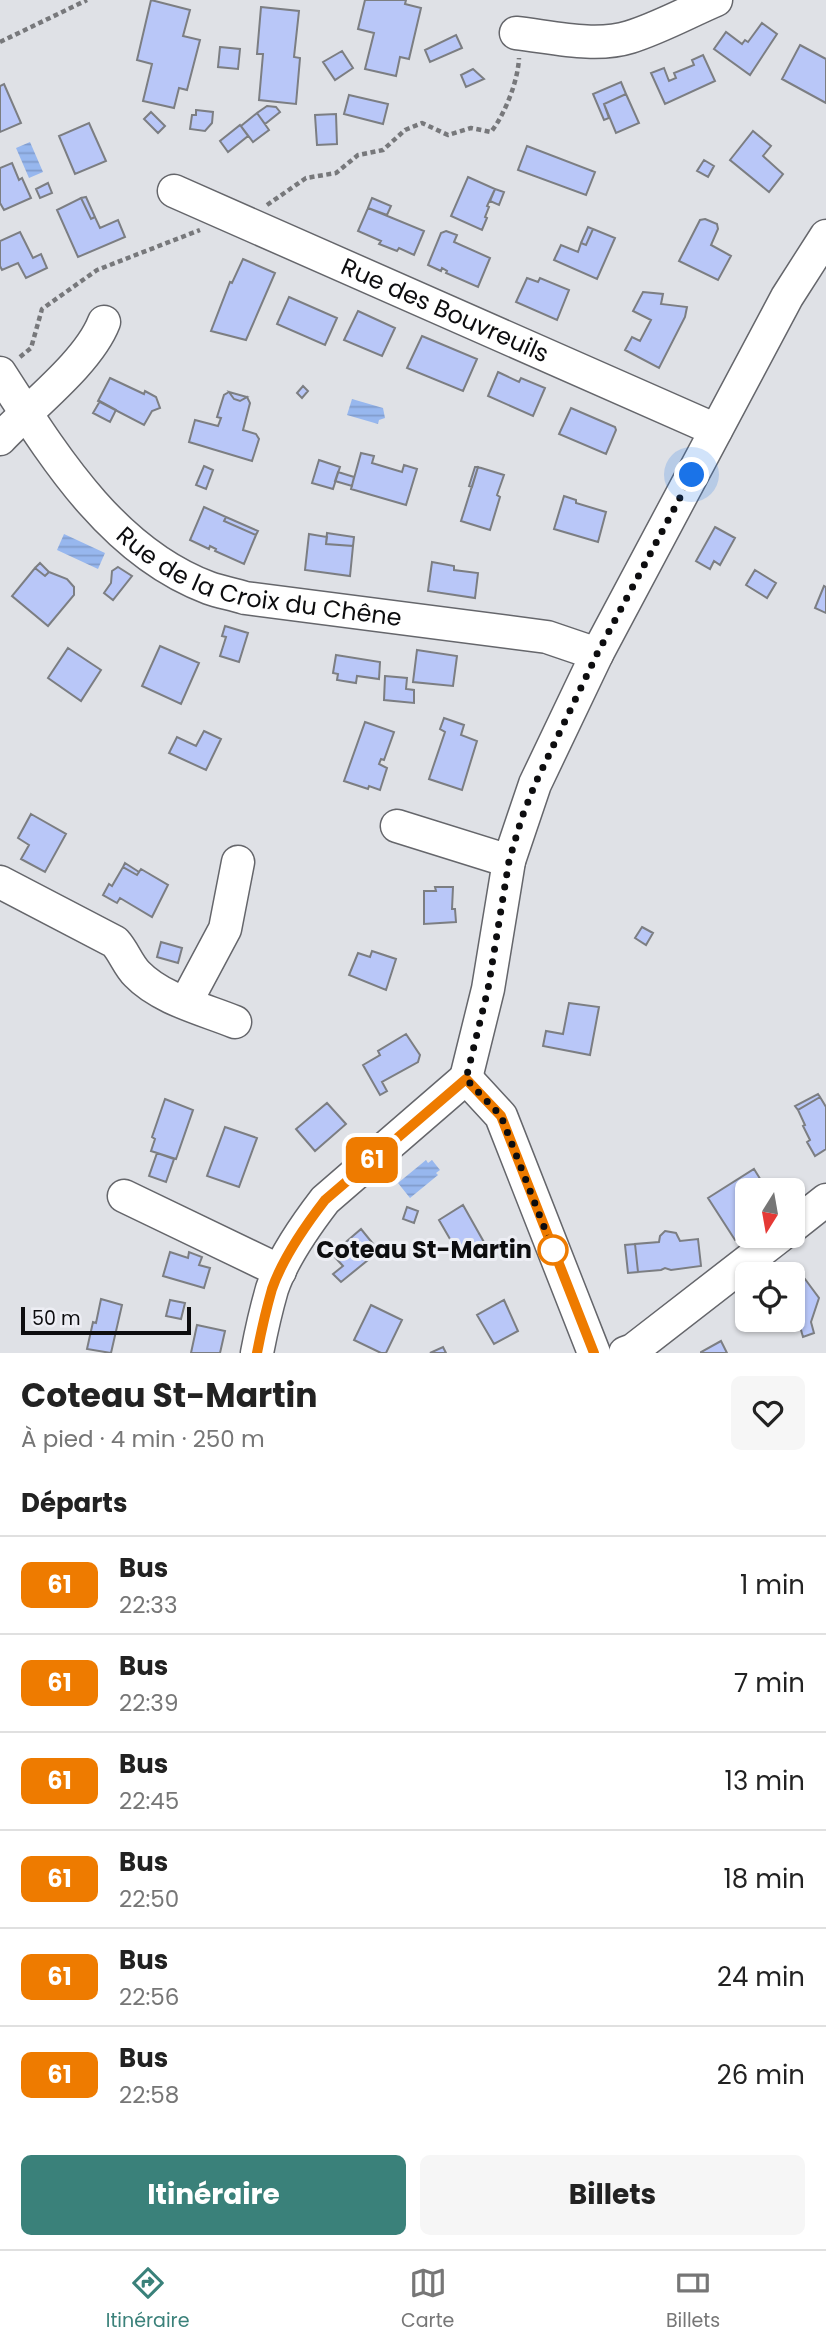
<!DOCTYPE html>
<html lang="fr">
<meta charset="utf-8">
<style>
:root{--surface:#fff;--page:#f6f6f6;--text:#222;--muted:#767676;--line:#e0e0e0;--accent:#3a817a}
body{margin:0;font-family:Poppins,sans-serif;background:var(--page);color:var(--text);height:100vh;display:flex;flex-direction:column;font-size:26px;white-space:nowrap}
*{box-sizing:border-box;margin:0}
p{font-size:23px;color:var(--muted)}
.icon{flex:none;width:38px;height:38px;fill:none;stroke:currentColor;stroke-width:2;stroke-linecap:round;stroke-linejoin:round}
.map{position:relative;height:1353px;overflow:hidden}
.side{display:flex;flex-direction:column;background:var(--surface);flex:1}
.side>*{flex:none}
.badge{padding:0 14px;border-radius:10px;font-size:24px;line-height:46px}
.needle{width:46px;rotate:191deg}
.tools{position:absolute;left:735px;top:1178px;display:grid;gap:14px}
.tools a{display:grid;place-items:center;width:70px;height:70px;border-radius:10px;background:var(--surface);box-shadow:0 2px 5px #0004;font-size:35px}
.scale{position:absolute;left:21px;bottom:18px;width:170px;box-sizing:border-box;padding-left:7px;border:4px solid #0d0d0f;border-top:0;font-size:19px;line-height:24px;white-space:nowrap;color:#0d0d0f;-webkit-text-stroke:5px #edeef4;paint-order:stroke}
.you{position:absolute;width:35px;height:35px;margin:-18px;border:5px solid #fff;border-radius:50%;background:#1a73e8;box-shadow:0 0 0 10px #1a73e833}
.map>.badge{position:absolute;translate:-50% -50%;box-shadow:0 0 0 4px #fff}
h2{padding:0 21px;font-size:26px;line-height:63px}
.round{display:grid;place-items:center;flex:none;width:74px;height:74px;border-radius:10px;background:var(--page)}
.summary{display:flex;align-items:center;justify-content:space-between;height:119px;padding:0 21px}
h1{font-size:33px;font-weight:700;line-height:52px}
.button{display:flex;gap:14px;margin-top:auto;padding:14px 21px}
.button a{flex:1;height:80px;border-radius:10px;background:var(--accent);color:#fff;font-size:28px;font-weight:700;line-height:80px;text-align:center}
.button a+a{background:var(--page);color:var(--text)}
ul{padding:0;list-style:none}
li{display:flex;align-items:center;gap:21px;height:98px;padding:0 21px;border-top:2px solid var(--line)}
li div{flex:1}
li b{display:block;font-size:26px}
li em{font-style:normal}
li .badge{min-width:77px;font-weight:700;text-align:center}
.dock{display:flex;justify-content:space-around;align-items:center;height:98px;border-top:2px solid var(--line);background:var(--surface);font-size:19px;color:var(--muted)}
.dock a{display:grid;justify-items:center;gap:4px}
.dock .on{color:var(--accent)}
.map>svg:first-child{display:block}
.water{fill:url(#water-rules)}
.building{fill:#b9c7f8;stroke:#7c7e82;stroke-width:2}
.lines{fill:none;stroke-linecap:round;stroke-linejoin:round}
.minor-casing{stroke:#65666b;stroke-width:35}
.path{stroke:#77787b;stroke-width:4.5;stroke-dasharray:5 3.5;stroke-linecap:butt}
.minor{stroke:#fff;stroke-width:32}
.line-casing{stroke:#fff;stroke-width:16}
.line{stroke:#ee7b00;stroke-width:10}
.walk{stroke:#0d0d0f;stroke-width:7;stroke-dasharray:0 12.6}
.stop-dot{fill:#fff;stroke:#ee7b00;stroke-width:3.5}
.labels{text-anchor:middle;stroke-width:6;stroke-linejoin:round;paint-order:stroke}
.street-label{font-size:24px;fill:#0d0d0f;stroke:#edeef4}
.stop-label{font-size:24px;font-weight:bold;fill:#0d0d0f;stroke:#edeef4;text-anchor:end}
</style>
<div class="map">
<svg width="826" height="1353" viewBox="0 0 826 1353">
<defs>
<pattern id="water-rules" width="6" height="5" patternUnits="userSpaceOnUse" patternTransform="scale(1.75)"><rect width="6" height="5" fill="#97b7ee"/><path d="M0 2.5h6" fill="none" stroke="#819ccb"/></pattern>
</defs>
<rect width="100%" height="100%" fill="#dfe1e6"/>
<!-- water -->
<path class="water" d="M30 142 43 172 29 178 16 148Z
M352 399 383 408 385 418 379 420 378 424 347 415Z
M64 534 105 553 98 569 57 550Z
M426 1160 428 1163 432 1160 440 1170 436 1173 438 1175 410 1198 398 1183Z"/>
<!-- building -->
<path class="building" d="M151 0 190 10 183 36 200 40 187 90 179 88 174 108 143 101 152 64 137 60Z
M365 0H406L405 4 421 8 409 59 400 57 396 76 365 69 374 33 358 29Z
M261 7 299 11 294 57 300 58 296 104 259 100 263 54H257Z
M762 23 777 34 750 75 714 49 726 32 742 44 745 40 748 42Z
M456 35 462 48 430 62 425 50Z
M800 45 826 59V103L782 79Z
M220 47 240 49 238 69 218 67Z
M342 51 353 68 335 80 323 62Z
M703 55 715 81 665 104 651 73 664 68 669 81 676 78 674 73 694 65 692 60Z
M473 69 484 79 466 87 461 75Z
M621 82 626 94 604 104 609 118 604 120 593 94Z
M4 84 21 123 0 132V86Z
M626 94 639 123 616 133 604 104Z
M349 95 388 104 383 124 344 114Z
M267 106 276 107 280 112 265 124 257 113Z
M196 110 213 112 212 123 205 131 190 129 192 115H196Z
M151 112 165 126 158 133 144 119Z
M257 113 269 130 253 142 241 126Z
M336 114 337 144 317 145 315 115Z
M89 123 106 161 75 174 59 136Z
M240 125 248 136 228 152 220 141Z
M753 131 771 146 763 156 783 174 769 192 730 160Z
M527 146 595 172 586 195 518 170Z
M704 160 714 166 708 177 697 171Z
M12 163 19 180 22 178 31 198 4 210 0 203V168Z
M468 177 495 189 487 206 489 207 485 217 487 218 482 230 451 216Z
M48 183 52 193 40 198 36 189Z
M495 189 504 192 499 205 490 201Z
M86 197 95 217 91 219 81 198Z
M81 198 91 219 95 217 100 228 118 220 125 237 78 257 57 210Z
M372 198 391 206 387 215 368 208Z
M368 208 424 231 414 255 399 248 397 251 379 244 381 241 358 231Z
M705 219 717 224 718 229 711 245 731 256 718 280 679 261 700 220Z
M588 227 593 229 586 245 581 243Z
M593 229 615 238 597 279 554 260 561 245 578 252 581 243 586 245Z
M446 231 457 235 454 242 490 258 478 287 446 273 447 271 442 268 441 271 428 265 441 233Z
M20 232 33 258 41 254 47 268 26 278 18 263 2 270 0 266V241Z
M243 259 275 273 246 340 211 331 230 282 232 283Z
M527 278 538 282 540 278 569 290 557 320 516 302Z
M643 292 663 294 661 304 687 307 685 317 659 368 625 350 632 337 640 341 651 320 633 311Z
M289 297 337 318 325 345 277 324Z
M358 311 395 328 382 356 344 340Z
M422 336 477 359 463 391 407 368Z
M498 372 519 382 521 378 545 388 533 416 488 396Z
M110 378 144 394 145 391 156 397 160 408 152 411 144 425 98 401Z
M303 386 308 391 302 398 297 393Z
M229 392 234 399 240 401 247 397 250 403 243 430 256 434 259 439 252 461 189 442 195 420 218 426 221 418 217 417 224 395Z
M229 392 247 397 240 401 234 399Z
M100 401 116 410 110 422 93 413Z
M571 408 615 427 616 430 606 454 559 434Z
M361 453 374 456 372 463 402 472 404 465 417 469 406 505 351 489Z
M319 460 340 467 333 489 312 483Z
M204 466 213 470 206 489 196 485Z
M475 467H478L472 487 469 486Z
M478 467 504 475 497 495 500 497 490 530 461 521Z
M338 472 354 477 352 486 335 481Z
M564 496 576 500V503L606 512 598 542 554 529Z
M204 507 226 517 224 521 256 535 244 564 215 551 216 549 210 546 209 549 190 540Z
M226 517 258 531 256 535 224 521Z
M715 527 735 538 720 565 714 561 710 569 696 561Z
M327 533 354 537 353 546 326 544Z
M309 534 327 537 326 544 353 546 350 576 305 570Z
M432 562 454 566V570L478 573 475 598 428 591Z
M40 563 49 572 45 576 35 568Z
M118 567 132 576 113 600 104 593 111 583 112 571Z
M35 568 45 576 49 572 67 579 74 587V595L48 626 12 596Z
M755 570 776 583 767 598 746 585Z
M824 586 826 587V613L815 608Z
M225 626 248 633 239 662 220 656 226 637 222 636Z
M160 646 199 663 181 704 142 686Z
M68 648 101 670 81 701 48 678Z
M417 650 457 656 453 686 413 682Z
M336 655 380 662 379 679 357 676 356 683 337 680 338 674 333 673Z
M385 676 407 678 406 689 414 690V703L384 700Z
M444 718 464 725 461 735 477 741 462 790 429 779 445 732 440 729Z
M365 722 394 732 384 760 381 759 379 764 387 768 380 790 369 786 368 789 344 781Z
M204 731 221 739 206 770 169 753 177 737 196 746Z
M31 814 66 834 45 872 21 859 29 845 18 838Z
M125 863 139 872 137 875 123 867Z
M123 867 137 875 141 869 168 885 152 917 120 898 117 903 103 895 109 884 112 886Z
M435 887H453L452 909H455L456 922 424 924V891H436Z
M642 927 653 933 646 945 635 938Z
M161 942 182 948 178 963 157 957Z
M372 951 396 959 386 990 349 975 358 953 370 957Z
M569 1003 599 1007 590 1055 543 1046 546 1031 563 1034Z
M406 1034 420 1055 418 1062 382 1082 387 1091 380 1095 363 1065 380 1055 378 1051Z
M818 1094 820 1097 798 1110 795 1106Z
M820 1097 826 1107V1149L815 1156 807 1142 810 1140 803 1126 805 1125 798 1110Z
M165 1099 193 1110 176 1159 151 1151 155 1139 152 1137Z
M327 1103 346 1124 315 1151 296 1129Z
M225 1127 257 1138 239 1187 207 1176Z
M157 1153 174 1159 166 1182 149 1176Z
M754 1169 767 1190H747V1233L735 1240 708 1198Z
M463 1205 485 1244 461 1258 439 1220Z
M407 1207 418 1211 414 1223 403 1219Z
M361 1229 379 1251 341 1282 333 1274 343 1266 332 1254Z
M665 1231 676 1233 680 1241 698 1239 701 1266 671 1270 665 1268 661 1270 638 1272 635 1244 659 1242 660 1236Z
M635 1244 638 1272 628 1273 625 1245Z
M170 1252 188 1258 189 1252 202 1257 199 1265 210 1268 204 1288 163 1276Z
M805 1279 819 1298 811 1322 814 1333 803 1337 799 1323 791 1327 787 1320H793V1287Z
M101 1299 122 1305 111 1353 87 1349 93 1322 96 1323Z
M170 1300 185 1303 181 1319 166 1316Z
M504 1300 518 1331 494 1344 477 1315Z
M371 1305 402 1320 386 1353H381L354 1340Z
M769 1320H786L775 1327Z
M197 1325 225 1331 220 1353H191Z
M721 1341 727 1353H701V1352Z
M443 1347 446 1353H430Z"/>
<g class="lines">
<defs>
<g id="minor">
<path d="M516 33C552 37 595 48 630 37 659 28 688 12 716 0"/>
<path id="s1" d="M174 191 716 430"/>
<path id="s2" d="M0 373C53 455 112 552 209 588 220 592 233 594 245 598L547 637 597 654"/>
<path d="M0 439C31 406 88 363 104 322"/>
<path d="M397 826 509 861"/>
<path d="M0 882 115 942C124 952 128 965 137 974 161 999 203 1009 235 1022"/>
<path d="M186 1002 225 929 238 862"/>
<path d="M466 1078 488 989 509 861 535 784 597 654 787 297 826 236"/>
<path d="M466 1078 501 1116 594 1353"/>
<path d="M124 1196 280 1271"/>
<path d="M793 1226 826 1200"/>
<path d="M257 1353C261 1332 266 1310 272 1289 283 1257 305 1226 325 1200L466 1078"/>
<path d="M625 1353 633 1350 780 1236"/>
</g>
</defs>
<!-- minor casing -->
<use href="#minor" class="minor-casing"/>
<!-- path -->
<path class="path" d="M0 42 87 0
M267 205 306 178 336 173 358 155 383 150 405 130 422 123 448 135 471 128 491 132C505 114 518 81 519 58
M20 357 31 348 42 309 97 270 200 230"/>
<!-- minor -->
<use href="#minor" class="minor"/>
</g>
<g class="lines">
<defs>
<path id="line" d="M257 1353C261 1332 266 1310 272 1289 283 1257 305 1226 325 1200L466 1079 501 1116 594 1353"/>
</defs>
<!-- line casing -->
<use href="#line" class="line-casing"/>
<!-- line -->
<use href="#line" class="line"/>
<!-- walk -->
<path class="walk" d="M553 1250 501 1116 466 1079 488 989 509 861 522 817 535 784 597 654 692 475"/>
</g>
<!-- markers -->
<circle class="stop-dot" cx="553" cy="1250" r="14"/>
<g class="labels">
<!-- street labels -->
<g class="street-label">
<text dy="8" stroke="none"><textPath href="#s1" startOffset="296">Rue des Bouvreuils</textPath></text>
<text dy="8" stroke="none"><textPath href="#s2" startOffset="350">Rue de la Croix du Chêne</textPath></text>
</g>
<!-- stop labels -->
<g class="stop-label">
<text x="532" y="1258">Coteau St-Martin</text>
</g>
</g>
</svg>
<div class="tools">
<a><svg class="needle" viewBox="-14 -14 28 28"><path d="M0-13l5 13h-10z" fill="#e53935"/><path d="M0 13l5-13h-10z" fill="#767676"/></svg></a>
<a><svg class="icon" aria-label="locate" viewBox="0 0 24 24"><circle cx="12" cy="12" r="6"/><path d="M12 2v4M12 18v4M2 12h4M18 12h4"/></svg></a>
</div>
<div class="scale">50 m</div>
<div class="you" style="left:692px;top:475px"></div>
<b class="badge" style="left:372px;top:1160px;background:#ee7b00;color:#fff">61</b>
</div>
<section class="side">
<div class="summary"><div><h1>Coteau St-Martin</h1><p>À pied · 4 min · 250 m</p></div><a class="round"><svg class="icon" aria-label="heart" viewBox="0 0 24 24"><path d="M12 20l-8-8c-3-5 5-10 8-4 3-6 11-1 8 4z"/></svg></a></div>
<h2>Départs</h2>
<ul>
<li><span class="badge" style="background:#ee7b00;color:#fff">61</span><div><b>Bus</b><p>22:33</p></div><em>1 min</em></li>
<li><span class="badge" style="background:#ee7b00;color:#fff">61</span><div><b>Bus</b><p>22:39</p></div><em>7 min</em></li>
<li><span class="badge" style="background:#ee7b00;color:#fff">61</span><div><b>Bus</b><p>22:45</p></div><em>13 min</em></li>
<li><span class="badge" style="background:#ee7b00;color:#fff">61</span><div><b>Bus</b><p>22:50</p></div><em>18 min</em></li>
<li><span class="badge" style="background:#ee7b00;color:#fff">61</span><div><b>Bus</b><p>22:56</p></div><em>24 min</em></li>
<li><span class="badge" style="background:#ee7b00;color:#fff">61</span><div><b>Bus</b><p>22:58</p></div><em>26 min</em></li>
</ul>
<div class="button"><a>Itinéraire</a><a>Billets</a></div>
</section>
<nav class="dock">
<a class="on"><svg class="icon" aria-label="directions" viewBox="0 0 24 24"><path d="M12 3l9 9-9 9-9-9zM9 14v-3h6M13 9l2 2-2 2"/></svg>Itinéraire</a>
<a><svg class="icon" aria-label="map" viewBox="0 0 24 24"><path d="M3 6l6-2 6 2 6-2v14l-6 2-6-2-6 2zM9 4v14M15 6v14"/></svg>Carte</a>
<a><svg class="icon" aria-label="tickets" viewBox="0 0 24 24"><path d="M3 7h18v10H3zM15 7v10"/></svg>Billets</a>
</nav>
